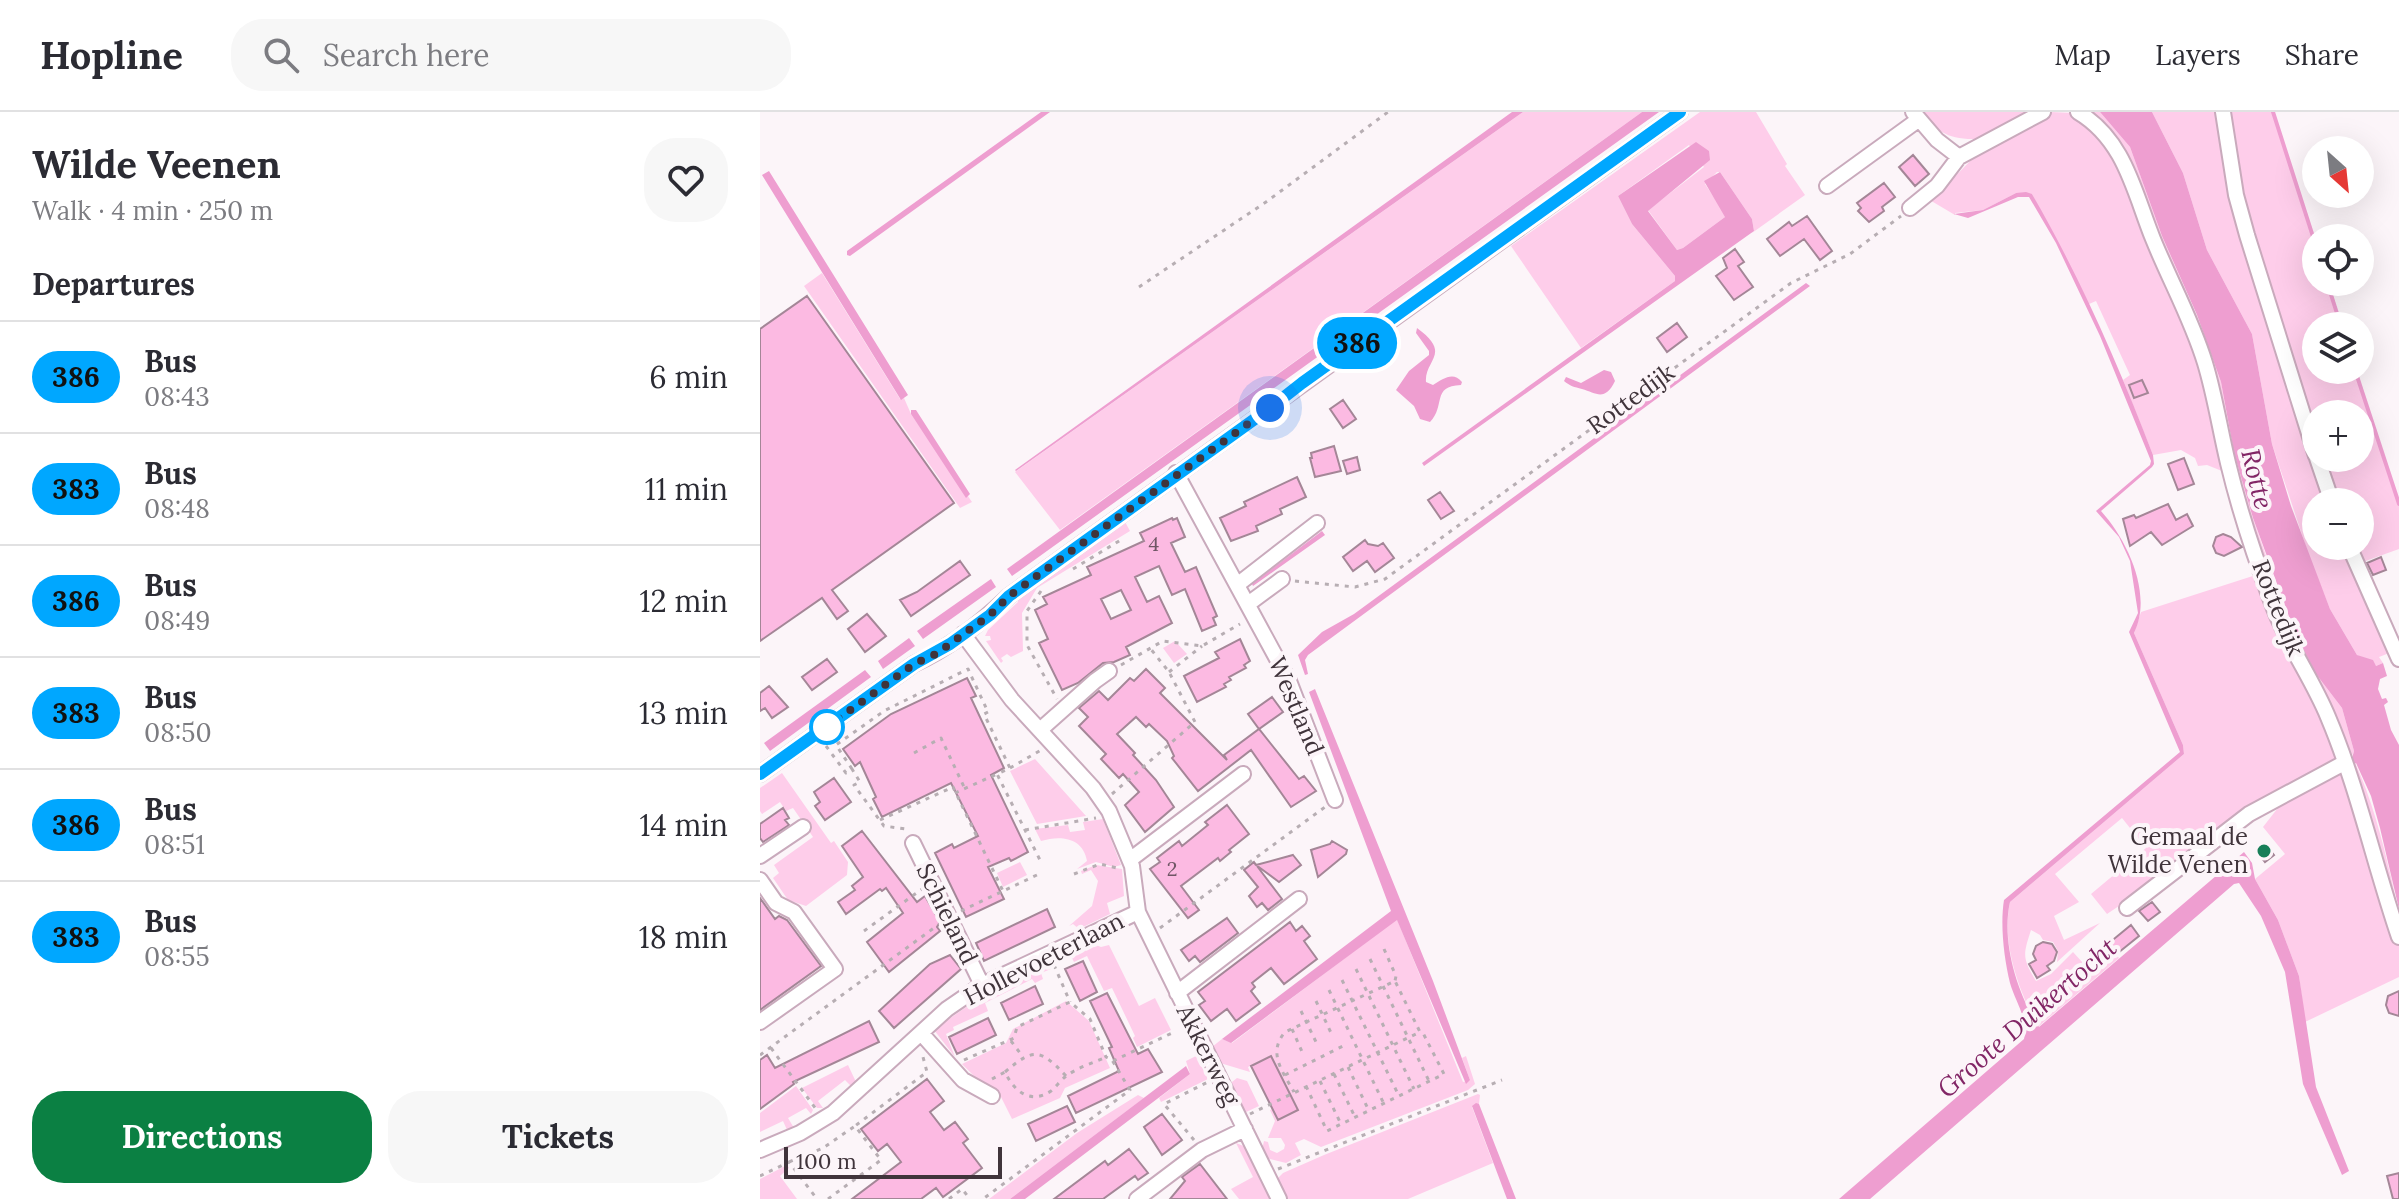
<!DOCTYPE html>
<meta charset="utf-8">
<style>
:root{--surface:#fff;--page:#f7f7f7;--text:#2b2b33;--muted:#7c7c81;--line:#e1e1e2;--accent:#0b8043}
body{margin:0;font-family:Lora,serif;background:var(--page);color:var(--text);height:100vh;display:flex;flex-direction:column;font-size:30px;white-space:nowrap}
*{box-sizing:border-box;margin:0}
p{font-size:26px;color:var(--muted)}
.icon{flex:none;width:44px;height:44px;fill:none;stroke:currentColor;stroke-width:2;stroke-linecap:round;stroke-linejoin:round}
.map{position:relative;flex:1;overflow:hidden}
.panel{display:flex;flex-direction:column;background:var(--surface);width:760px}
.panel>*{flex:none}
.badge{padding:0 16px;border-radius:26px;font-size:28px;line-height:52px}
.needle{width:52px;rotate:153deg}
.buttons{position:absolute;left:1542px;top:24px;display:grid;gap:16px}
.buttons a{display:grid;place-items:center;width:72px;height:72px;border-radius:50%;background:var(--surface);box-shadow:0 8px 32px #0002;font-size:40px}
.scale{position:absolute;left:24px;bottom:20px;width:218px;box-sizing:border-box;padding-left:8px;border:4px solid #40343b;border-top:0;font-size:22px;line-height:28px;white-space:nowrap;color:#40343b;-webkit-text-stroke:6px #fcf5f9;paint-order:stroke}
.you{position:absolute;width:40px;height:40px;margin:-20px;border:6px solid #fff;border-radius:50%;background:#1a73e8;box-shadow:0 0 0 12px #1a73e833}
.map>.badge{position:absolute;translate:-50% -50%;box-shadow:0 0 0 4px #fff}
h2{padding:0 32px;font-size:30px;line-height:72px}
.round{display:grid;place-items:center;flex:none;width:84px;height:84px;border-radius:32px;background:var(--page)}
.summary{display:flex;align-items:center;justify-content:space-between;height:136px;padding:0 32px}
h1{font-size:38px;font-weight:800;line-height:60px}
.cta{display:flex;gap:16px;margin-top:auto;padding:16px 32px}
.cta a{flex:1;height:92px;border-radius:32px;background:var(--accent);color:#fff;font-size:32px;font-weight:800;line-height:92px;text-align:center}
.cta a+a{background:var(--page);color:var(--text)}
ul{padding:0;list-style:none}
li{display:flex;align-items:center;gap:24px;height:112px;padding:0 32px;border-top:2px solid var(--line)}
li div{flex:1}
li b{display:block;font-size:30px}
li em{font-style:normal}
li .badge{min-width:88px;font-weight:700;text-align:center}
header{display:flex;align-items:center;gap:48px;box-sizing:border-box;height:112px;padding:0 40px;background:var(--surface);border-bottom:2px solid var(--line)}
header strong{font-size:38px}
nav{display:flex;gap:44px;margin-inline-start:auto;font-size:28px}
.search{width:560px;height:72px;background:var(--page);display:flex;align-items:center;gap:20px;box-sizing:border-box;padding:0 28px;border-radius:32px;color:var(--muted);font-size:30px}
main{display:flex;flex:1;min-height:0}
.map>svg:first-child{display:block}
.green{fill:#fecdea}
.water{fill:#ee9ed0}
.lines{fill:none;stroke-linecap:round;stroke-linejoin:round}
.stream{stroke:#ee9ed0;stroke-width:4}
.building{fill:#fcbae2;stroke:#a48697;stroke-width:2;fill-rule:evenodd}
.minor-casing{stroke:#c9aabc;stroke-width:18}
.path{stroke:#b7aeb3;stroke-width:3;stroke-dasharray:4 6;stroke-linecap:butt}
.minor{stroke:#fff;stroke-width:14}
.line-casing{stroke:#fff;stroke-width:18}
.line{stroke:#00a7ff;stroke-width:12}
.walk{stroke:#40343b;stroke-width:8;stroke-dasharray:0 14.4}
.stop-dot{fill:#fff;stroke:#00a7ff;stroke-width:4}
.poi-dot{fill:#177e58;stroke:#fcf5f9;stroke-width:3}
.labels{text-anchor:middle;stroke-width:8;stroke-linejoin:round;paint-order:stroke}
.number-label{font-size:20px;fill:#6f5665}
.street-label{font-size:24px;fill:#40343b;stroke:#fcf5f9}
.poi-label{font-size:24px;fill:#40343b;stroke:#fcf5f9;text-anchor:end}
.water-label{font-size:26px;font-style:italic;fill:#822666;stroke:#fcf5f9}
</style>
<header>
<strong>Hopline</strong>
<div class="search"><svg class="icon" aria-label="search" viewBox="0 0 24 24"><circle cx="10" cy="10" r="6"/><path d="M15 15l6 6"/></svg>Search here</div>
<nav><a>Map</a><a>Layers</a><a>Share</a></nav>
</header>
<main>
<section class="panel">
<div class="summary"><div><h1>Wilde Veenen</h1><p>Walk · 4 min · 250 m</p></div><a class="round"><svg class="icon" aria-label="heart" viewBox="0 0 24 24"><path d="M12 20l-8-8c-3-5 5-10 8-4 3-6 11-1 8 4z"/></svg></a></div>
<h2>Departures</h2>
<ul>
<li><span class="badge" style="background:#00a7ff;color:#111">386</span><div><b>Bus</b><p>08:43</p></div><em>6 min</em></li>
<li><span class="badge" style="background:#00a7ff;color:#111">383</span><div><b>Bus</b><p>08:48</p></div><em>11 min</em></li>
<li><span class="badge" style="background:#00a7ff;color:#111">386</span><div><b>Bus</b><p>08:49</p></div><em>12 min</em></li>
<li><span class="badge" style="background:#00a7ff;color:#111">383</span><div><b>Bus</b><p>08:50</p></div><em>13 min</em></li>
<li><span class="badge" style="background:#00a7ff;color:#111">386</span><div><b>Bus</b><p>08:51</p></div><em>14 min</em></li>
<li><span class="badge" style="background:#00a7ff;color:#111">383</span><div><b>Bus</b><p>08:55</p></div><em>18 min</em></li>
</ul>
<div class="cta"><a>Directions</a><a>Tickets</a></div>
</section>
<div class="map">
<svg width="1639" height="1087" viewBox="0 0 1639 1087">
<rect width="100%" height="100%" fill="#fcf5f9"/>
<!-- green -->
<path class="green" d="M763 0H882L300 418 255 360Z
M940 0H996L1027 52 1025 54 1045 83 992 121 994 119 992 107 960 60H957L945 72 965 102V105L923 136 917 138 888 98 944 55 929 33 858 84 872 112 915 164V169L821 236 751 134Z
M1158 0H1272L1215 31 1213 27C1185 27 1178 18 1158 0Z
M1291 0 1313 1 1350 33 1435 233 1464 355 1462 359 1447 353 1438 354 1435 346 1421 338 1393 343 1363 268 1370 263 1336 189 1329 192 1272 82 1256 81 1223 98 1195 101V103L1168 87C1191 73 1203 53 1224 37 1238 27 1254 23 1270 15L1274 10Z
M1324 0H1340L1370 35 1402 124 1437 204 1461 270 1474 341 1493 406 1523 493 1556 562 1582 596 1594 639 1592 644C1611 684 1621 723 1631 765 1635 783 1639 797 1639 815L1620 750 1535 535 1477 373 1455 275 1369 55Z
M1392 0H1460L1568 390H1556V434H1584L1632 540 1619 545 1623 551 1616 554 1597 543 1570 497 1550 447 1512 332 1492 222 1447 138 1423 61Z
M1466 0H1513L1556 134V170H1568L1582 214H1556V258H1596L1639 389V437L1600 451 1593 434H1600V390H1575L1559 346H1600V302H1556V336L1485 103Z
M62 161 140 287 144 286 151 302 212 390 200 396 44 174Z
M364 408 370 419 277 476 262 501 263 539 251 545 247 542 241 546 243 549 241 551 226 529 231 528 230 524H225L228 518 258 490 257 485Z
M1499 462 1556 585 1576 646 1569 654 1347 802 1331 782 1386 736 1362 706 1295 762 1319 790 1294 804 1304 828 1340 811 1297 850 1298 839 1293 830 1283 828 1280 823 1271 818C1263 843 1262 846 1276 869L1291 862 1313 840 1323 851 1347 830 1359 846 1278 915C1259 879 1241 831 1250 790L1424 642 1423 633 1374 521 1381 500Z
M415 529 427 542 414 551 403 536Z
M275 647 326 704 277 712 250 659Z
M22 661 71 731 74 729 88 750 87 763 46 794 28 788 13 766 19 761 14 753 53 725 33 696 26 699 20 690 2 702 0 699V676Z
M1579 661 1582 663 1639 834V865L1545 910 1539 864 1518 808 1495 767 1525 742 1503 715 1528 683Z
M343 707 361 753 354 755 336 750 317 757 327 749C323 725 300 723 281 729L275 717 308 713 310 720 325 718 323 710Z
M260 750 267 763 243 775 237 761Z
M336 753 362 757 364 784 347 791 350 802 319 817 313 812 309 814 332 794 338 769 331 758 322 762 321 759Z
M637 807 703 970 710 968 702 946 706 944 715 972 708 978 561 1035 544 1027 535 1031 541 1043 526 1051 506 1046 502 1038 504 1029 508 1030 510 1038 517 1041 524 1037 525 1033 521 1026H508L515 1009 510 998 513 997 511 944 488 955 490 960 460 951 452 935 462 927 472 931Z
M336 833 341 835 349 833 379 894 395 886 411 918 377 935 373 926 375 924 352 876 344 879 327 844 314 850 311 844Z
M287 850 291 857 281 861 283 867 275 871 272 867 225 891 228 899 193 915 194 918 186 922 195 945 174 918C209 891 247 869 287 850Z
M306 889 329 909 350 956 305 976 300 986 252 1007 237 977 217 967 202 952 246 931 253 917Z
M436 944 448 967 401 990 399 986 430 962 426 949Z
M88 953 96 970 91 974 85 968 58 989 63 996H57L42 976Z
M477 966 487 969 499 994 484 1001 472 975V970Z
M36 974 53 998 51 1002 46 996 28 1006 34 1016 28 1020 23 1009 0 1020V1001Z
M718 982 720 983 719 992 712 995 733 1051 648 1087H526L516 1068 523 1061 564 1043Z
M378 983 384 986 250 1087H229L317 1021Z
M476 1031 486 1035 511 1087H479L471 1077 493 1065Z
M27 1053 29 1056 20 1064 37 1087H0V1067Z"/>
<!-- water -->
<path class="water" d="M281 0H290L90 144 87 143V139Z
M752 0H763L256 359 255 358Z
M882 0H899L252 464 247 457Z
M1340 0H1392L1423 61 1447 138 1492 222 1512 332 1531 394 1570 497 1597 543 1613 548 1616 554 1623 551 1627 564 1620 567 1618 577 1622 587 1626 586 1628 590 1624 593 1631 618 1639 633V797L1620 716 1611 684 1596 651 1593 653 1591 650 1594 639 1582 596 1556 562 1535 521 1493 406 1474 341 1461 270 1437 203 1402 124 1370 35Z
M936 30 949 39 950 48 888 99 917 138 923 136 965 105 944 69 960 60 992 107 994 119 664 354 662 351 915 169V164L872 112 858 84Z
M9 59 148 283 141 288 2 63Z
M1266 80 1272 82C1320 165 1359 254 1393 343L1394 352 1392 355 1341 399C1368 429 1393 483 1374 521L1423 633 1424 642 1250 790C1241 829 1257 882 1279 915L1484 740 1492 751 1495 767 1518 808 1539 864 1556 975 1589 1059 1582 1063 1543 972 1525 860 1501 804 1479 771 1474 772 1110 1087H1079L1264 927C1269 908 1255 889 1250 871 1244 846 1240 813 1244 788L1420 640 1369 520 1378 501 1370 449 1359 425 1336 399 1390 353 1391 349 1340 224 1296 131 1269 85H1258L1208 106 1194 102 1223 98 1256 81Z
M1046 171 1050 174 548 543 545 548 548 562 545 563 538 543 562 520 594 502Z
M657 216C693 242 664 248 666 270L673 273C683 267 693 259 702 270L701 273C671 274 686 294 670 310L660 307 654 294 636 278 649 259 669 243V239L656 221Z
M844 258 851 260 855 269C845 290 836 281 822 277 814 275 810 274 804 269L806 265 821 271Z
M151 298H156L210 382 206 386 151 302Z
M562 419 565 423 493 474 492 472Z
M231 467 236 475 163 527 157 519Z
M149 526 155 534 123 557 118 549Z
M105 558 111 565 10 639 4 631Z
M555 577 673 869 710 968 706 972 637 808 471 931 462 927 631 799 549 580Z
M426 954 430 962 265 1087H250Z
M716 991 719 992 756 1087H747L712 994Z"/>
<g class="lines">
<!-- stream -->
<path class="stream" d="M1513 0 1556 134
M1567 170 1581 214
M1595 258 1639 392"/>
</g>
<!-- building -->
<path class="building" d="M1153 43 1169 62 1155 74 1139 55Z
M1124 71 1135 85 1122 95 1124 99 1109 110 1098 99 1101 96 1097 91Z
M1047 104 1072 139 1060 148 1044 127 1020 144 1007 127 1029 110 1032 114Z
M975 137 984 150 978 154 993 175 974 188 956 164 967 156 963 146Z
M47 184 194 391 72 478 88 499 77 507 62 486 0 529V217Z
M917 211 927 225 907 240 897 226Z
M1382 268 1388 281 1374 286 1369 273Z
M583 288 596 307 583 316 570 297Z
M574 334 581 359 555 365 550 346H552L551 341Z
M597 345 600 358 587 362 583 349Z
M1424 346 1434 372 1418 378 1408 352Z
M537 365 546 385 520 397 522 402 496 414 498 419 471 429 460 406 486 394 484 390Z
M680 380 694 399 681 407 668 388Z
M1408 392 1416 408 1427 402 1433 414 1402 433 1391 420 1370 434 1363 407 1374 403 1376 406Z
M412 406 413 408 417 406 425 425 411 431 425 460 436 455 457 504 453 506 456 513 442 519 425 477 412 483 399 454 375 465 387 490 399 484 412 511 366 535 370 543 354 550 343 551 318 571 302 578 279 531 288 527 275 498 287 492 283 485 331 463 327 455 384 429 380 421ZM361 478 371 498 351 507 341 487Z
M1463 422 1471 425 1482 435 1464 444 1456 441 1453 434 1456 425Z
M605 428 608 432 618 434 623 431 634 446 615 460 607 449 593 459 583 445Z
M1621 445 1626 458 1613 463 1607 451Z
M200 449 210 463 151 504 140 488 157 480Z
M107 502 126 524 105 540 88 517Z
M480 527 490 549 484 553 486 556 469 565 471 568 464 572 466 575 437 590 424 564 459 546 455 540Z
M67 547 77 560 52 578 42 565Z
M386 557 405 576 400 581 467 648 464 643 499 617 539 667 544 664 556 679 531 695 491 638 438 679 412 646 414 644 407 629 389 612 386 615 376 605 357 622 375 641 373 643 396 668 414 695 385 720 365 693 379 680 363 662 359 666 341 647 346 642 319 614 328 605 319 596 339 579 348 588 370 566 374 569Z
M207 566 216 584 211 586 244 656 231 663 268 740 251 749 249 746 228 755 244 787 206 805 175 741 192 732 194 736 218 724 191 671 122 705 113 687 116 685 100 650 95 654 83 637 131 602Z
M9 574 28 595 12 606 5 596 0 599V581Z
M512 585 523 600 499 617 488 602Z
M74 666 91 690 65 708 55 694 60 690 54 680Z
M467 693 489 722 469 738 471 740 460 749 458 746 421 774 439 798 428 806 390 757 400 750 397 746 419 729 422 734 448 713 445 710Z
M23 696 29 706 25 708 29 713 3 730 0 726V712Z
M102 719 157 790 165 784 180 810 177 815 180 819 129 860 107 830 143 801 126 776 122 779 120 777 86 802 78 790 95 778 92 774 103 765 82 734Z
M572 729 587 738 586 742 558 765 551 738 570 732Z
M1506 733 1514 743 1505 750 1497 740Z
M533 743 541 753 519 770 496 753Z
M494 750 522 787 508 798 502 791 497 795 489 784 498 775 484 758Z
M0 786 15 807 19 804 27 808 61 854 0 898Z
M1392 790 1400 800 1388 809 1379 799Z
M287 797 295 815 224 849 216 831Z
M467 806 478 821 440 850 435 844 429 849 421 838Z
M530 810 536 819 542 814 550 824 544 829 557 847 524 872 511 856 492 871 495 875 491 879 500 891 476 909 467 897 451 909 439 893 445 889 438 880Z
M1371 813 1379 824 1358 841 1349 831Z
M1283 830 1292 832 1297 840 1294 849 1287 854 1290 858 1277 866 1269 852 1276 848 1273 842 1276 834Z
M190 843 201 857 134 916 119 899 170 852Z
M323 849 337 880 320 889 305 857Z
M275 874 283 892 249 908 241 891Z
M1639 879V904L1629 901 1626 893 1628 884Z
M347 881 378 942 388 937 402 960 316 1001 308 984 359 959 349 936 352 935 330 889Z
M228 906 236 923 197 942 189 925Z
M109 909 119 930 33 970 34 972 0 997V948L7 943 15 956Z
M511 944 538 998 518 1008 491 954Z
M167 967 184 989 170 1000 184 1018 195 1010 208 1027 203 1031 222 1056 183 1085 176 1076 161 1087H92L141 1050 127 1032 118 1039 101 1017Z
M307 994 315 1010 276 1029 268 1012Z
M402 1002 422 1028 402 1043 384 1015Z
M369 1037 388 1061 378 1068 375 1064 343 1087H294L345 1049 348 1053Z
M440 1052 467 1087H410L425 1069 422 1065Z
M1639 1061V1087H1633L1627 1064Z"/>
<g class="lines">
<defs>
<path id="minor" d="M1153 0 1177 28 1199 45
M1318 0C1365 28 1374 80 1393 127 1410 169 1432 208 1445 251 1455 284 1460 318 1468 351 1479 397 1495 446 1512 491 1526 531 1552 566 1568 605 1598 676 1614 752 1639 825
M1463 0 1476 83 1487 123 1556 344
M1067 74 1158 8
M1150 96 1177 74 1199 45 1283 0
M1557 346 1572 390
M416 361 529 569 575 688
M1589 434 1639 547
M477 473 557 411
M488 492 522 467
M203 522 252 588 333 676 349 699 372 754 378 800 519 1087
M280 618 335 569 349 559
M0 662 154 552C189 536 221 511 249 484L920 0
M153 731 222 873
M0 744 43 715
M371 747 483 662
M0 768 16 791 34 800 75 857 0 910
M1367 796 1489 702 1584 651
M417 881 539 787
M161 921 203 968 232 984
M0 1038 40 1021 73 1001 187 897 222 873 378 800
M377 1087 442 1038 485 1017"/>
</defs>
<!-- minor casing -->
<use href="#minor" class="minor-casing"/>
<!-- path -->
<path class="path" d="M379 175 506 90 628 0
M313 457 364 426
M535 469 595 475 625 467 1031 171 1090 142 1141 104
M281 479 267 499V533L297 587
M361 553 403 529 442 534 480 512
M409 560 442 534
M228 600 224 602 250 656 237 662 282 752
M66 634 86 661 92 657 100 670 94 673 124 714 146 717
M154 641 181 626 205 677
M250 656 281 638
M92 657 76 633 124 599 208 557 228 600
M195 681 237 662
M352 682 435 610 409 560 390 536
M120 708 193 675 243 779
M265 718 336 706
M314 762 340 752 357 756
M201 799 279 762
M400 816 565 695
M104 819 162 777
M624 837 636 864 635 869
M610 847 669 969
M294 853 310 890
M596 857 654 977
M582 868 639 984
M569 878 624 992
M556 889 573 925
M541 899 558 934
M532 917 543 942
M251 929 263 945
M11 936 56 997
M0 943 178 813
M204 948 254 926 257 915 310 890 330 907 346 945 352 948 370 978 223 1087
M353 949 414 920
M588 955 609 999
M245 960C273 936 280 936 306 964
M574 962 595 1005
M525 963 585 933
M232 967 245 960C254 979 270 993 291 979 296 975 300 969 305 965 316 956 333 951 346 945
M560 969 581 1012
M546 974 567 1019 684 962 663 921 660 920
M490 1002 660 920 635 869 525 920C507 941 523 960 534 980
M434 1028 404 992 448 970
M29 1050 63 1036 95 1014
M518 1057 742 968
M0 1064 29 1050 57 1087
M68 1087 121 1048 95 1014 167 960 163 945
M189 1087 202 1077 210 1087"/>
<!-- minor -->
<use href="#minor" class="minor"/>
</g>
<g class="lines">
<defs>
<path id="line" d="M0 662 154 552 190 532 230 503 249 484 510 296 542 271 920 0"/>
</defs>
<!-- line casing -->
<use href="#line" class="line-casing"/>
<!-- line -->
<use href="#line" class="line"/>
<!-- walk -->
<path class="walk" d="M67 615 154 552 176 542 230 503 249 484 510 296"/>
</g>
<!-- markers -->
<circle class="stop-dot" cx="67" cy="615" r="16"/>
<circle class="poi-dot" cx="1504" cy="739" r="8"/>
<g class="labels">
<!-- number labels -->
<g class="number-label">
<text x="394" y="439">4</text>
<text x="412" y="764">2</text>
</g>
<!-- street labels -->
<g class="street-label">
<text transform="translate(871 287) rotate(-36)" y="8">Rottedijk</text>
<text transform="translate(1518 496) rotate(68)" y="8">Rottedijk</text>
<text transform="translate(536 594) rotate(67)" y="8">Westland</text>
<text transform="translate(187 802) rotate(64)" y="8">Schieland</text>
<text transform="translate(284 847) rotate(-27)" y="8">Hollevoeterlaan</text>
<text transform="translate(448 943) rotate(63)" y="8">Akkerweg</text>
</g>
<!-- poi labels -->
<g class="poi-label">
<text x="1488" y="733">Gemaal de<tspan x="1488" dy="28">Wilde Venen</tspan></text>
</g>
<!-- water labels -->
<g class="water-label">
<text transform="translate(1497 367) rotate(76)" y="9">Rotte</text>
<text transform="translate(1267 906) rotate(-41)" y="9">Groote Duikertocht</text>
</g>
</g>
</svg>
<div class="buttons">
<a><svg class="needle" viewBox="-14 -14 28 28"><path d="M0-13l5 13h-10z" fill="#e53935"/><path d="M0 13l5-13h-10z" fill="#7c7c81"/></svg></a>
<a><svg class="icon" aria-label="locate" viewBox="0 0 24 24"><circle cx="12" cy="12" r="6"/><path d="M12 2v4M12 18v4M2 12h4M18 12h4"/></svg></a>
<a><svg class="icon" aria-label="layers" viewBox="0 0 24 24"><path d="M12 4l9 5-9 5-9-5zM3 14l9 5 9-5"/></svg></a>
<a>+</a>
<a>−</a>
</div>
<div class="scale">100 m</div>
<div class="you" style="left:510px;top:296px"></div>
<b class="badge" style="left:597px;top:231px;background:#00a7ff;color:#111">386</b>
</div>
</main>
